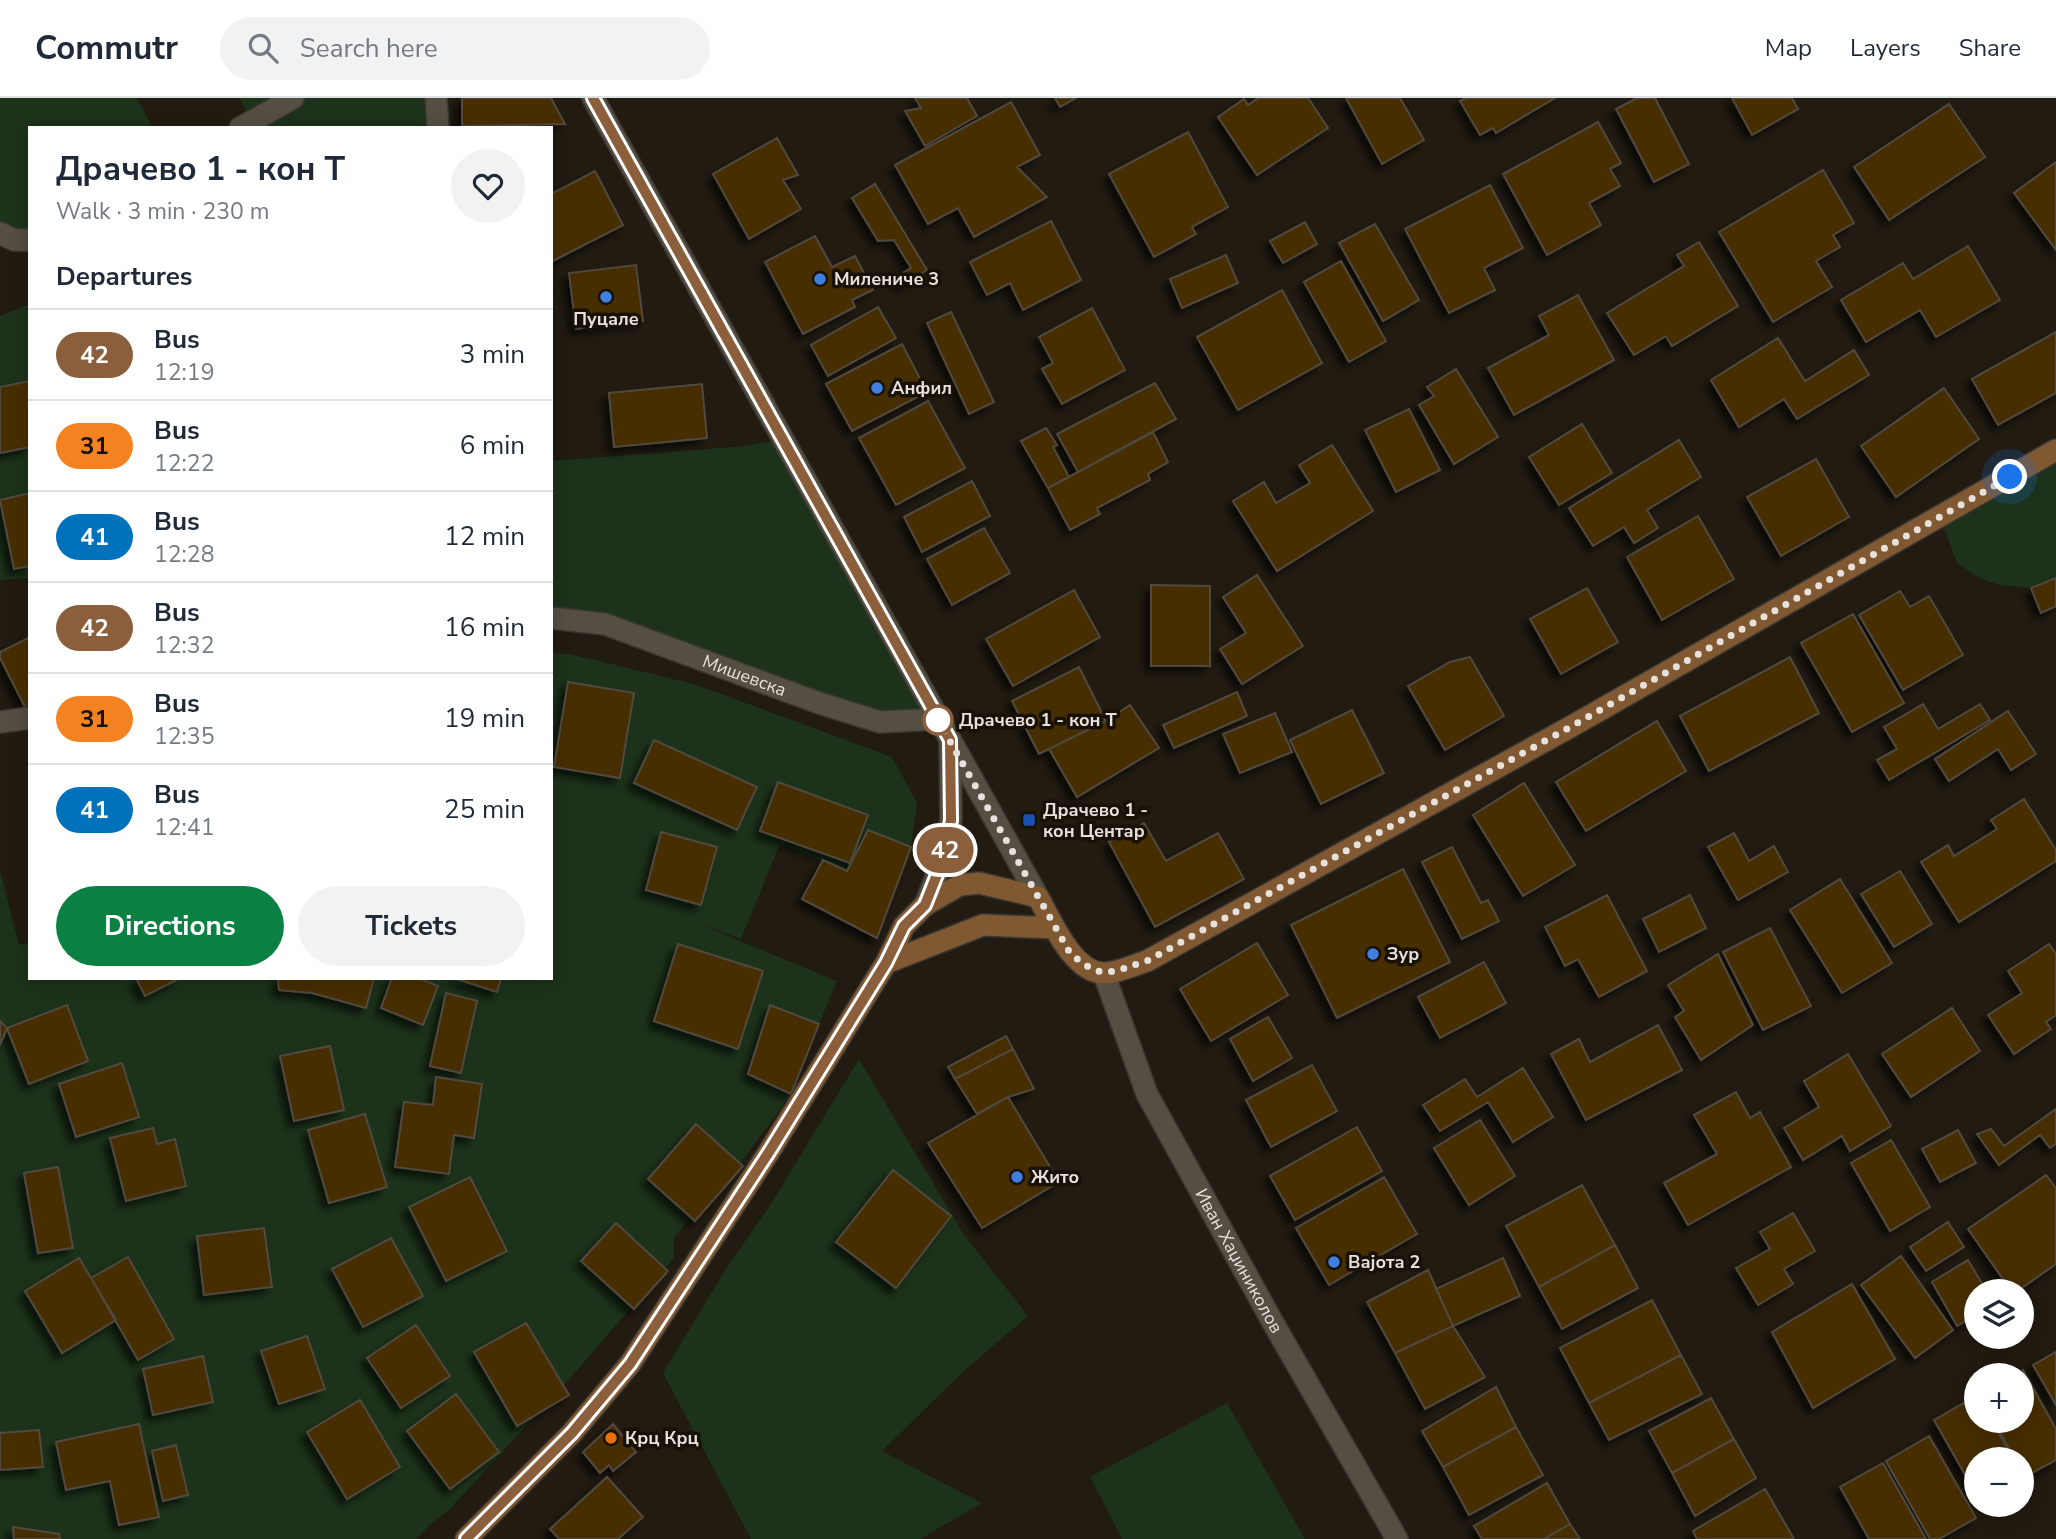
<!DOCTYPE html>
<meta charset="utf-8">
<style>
:root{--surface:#fff;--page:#f2f2f3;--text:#1f2937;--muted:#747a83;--line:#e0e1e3;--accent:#0b8043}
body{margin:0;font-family:"Nunito Sans",sans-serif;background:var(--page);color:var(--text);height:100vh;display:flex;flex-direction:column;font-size:26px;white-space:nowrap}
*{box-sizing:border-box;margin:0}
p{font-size:23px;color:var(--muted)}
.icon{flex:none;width:38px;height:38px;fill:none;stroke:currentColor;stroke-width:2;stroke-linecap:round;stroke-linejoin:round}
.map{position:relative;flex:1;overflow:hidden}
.drawer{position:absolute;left:28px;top:28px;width:525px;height:854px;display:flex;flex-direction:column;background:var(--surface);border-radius:0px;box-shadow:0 4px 18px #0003}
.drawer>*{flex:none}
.badge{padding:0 14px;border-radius:23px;font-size:24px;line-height:46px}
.tools{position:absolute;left:1964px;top:1181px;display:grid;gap:14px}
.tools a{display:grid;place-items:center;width:70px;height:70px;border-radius:50%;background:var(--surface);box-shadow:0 4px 18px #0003;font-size:35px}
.you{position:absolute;width:35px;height:35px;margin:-18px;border:5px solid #fff;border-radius:50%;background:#1a73e8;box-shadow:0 0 0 10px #1a73e833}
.map>.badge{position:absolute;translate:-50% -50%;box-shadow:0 0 0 4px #fff}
h2{padding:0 28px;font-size:26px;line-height:63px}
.round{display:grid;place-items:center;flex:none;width:74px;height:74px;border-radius:37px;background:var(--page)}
.overview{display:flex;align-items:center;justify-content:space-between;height:119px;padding:0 28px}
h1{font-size:33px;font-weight:700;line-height:52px}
.button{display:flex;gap:14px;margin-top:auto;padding:14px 28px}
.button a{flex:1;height:80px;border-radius:42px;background:var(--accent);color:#fff;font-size:28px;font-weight:700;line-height:80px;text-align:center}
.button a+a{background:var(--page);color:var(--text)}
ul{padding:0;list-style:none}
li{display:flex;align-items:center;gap:21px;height:91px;padding:0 28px;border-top:2px solid var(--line)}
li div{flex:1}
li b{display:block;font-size:26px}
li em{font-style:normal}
li .badge{min-width:77px;font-weight:700;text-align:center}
header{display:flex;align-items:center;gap:42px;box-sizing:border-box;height:98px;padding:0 35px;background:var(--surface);border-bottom:2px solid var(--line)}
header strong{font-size:33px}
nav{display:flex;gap:38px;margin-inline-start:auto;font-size:24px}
.search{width:490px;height:63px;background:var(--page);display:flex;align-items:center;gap:18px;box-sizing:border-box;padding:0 24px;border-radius:38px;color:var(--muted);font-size:26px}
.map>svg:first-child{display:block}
.green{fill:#1c321a}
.building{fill:#462e01;stroke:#51493f;stroke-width:2;filter:url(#shadow)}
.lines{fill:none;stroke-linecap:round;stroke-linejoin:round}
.minor-casing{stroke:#3a3631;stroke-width:24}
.tertiary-casing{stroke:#3a3631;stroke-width:24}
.secondary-casing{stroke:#3a3631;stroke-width:24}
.minor{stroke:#554e43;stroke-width:21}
.tertiary{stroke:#554e43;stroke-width:21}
.secondary{stroke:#805832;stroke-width:21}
.line-casing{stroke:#fff;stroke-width:16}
.line{stroke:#8b5e3c;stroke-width:10}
.walk{stroke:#e6e1db;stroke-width:7;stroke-dasharray:0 12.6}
.shop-dot{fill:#3f7fe0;stroke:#181108;stroke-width:2.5}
.stop-dot{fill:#fff;stroke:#8b5e3c;stroke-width:3.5}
.transit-dot{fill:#1a4fb4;stroke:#181108;stroke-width:2.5}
.food-dot{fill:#e8710a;stroke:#181108;stroke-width:2.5}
.labels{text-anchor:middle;stroke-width:7;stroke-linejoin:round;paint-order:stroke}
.poi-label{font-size:18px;font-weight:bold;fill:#e6e1db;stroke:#181108;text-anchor:start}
.street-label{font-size:18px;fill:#e6e1db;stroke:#181108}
.stop-label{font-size:18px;font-weight:bold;fill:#e6e1db;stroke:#181108;text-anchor:start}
</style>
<header>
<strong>Commutr</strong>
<div class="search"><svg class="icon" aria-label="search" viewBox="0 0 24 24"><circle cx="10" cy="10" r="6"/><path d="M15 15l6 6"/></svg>Search here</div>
<nav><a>Map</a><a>Layers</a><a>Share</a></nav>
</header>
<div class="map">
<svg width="2056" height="1441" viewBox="0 0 2056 1441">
<defs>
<filter id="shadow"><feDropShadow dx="-6" dy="6" stdDeviation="3.5" flood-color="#0009"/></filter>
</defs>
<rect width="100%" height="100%" fill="#211b11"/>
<!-- green -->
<path class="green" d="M0 0H137L153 30H30V142L0 135Z
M239 0H436L438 30H240L252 23Z
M30 206V480L0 482V218Z
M782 341 938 621 880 624 692 559 551 520V363L746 348Z
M2056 352V480L2031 490 2000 487 1979 480 1957 465 1940 418Z
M551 555 570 556 694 586 892 659 917 705 911 749 868 732 847 773 780 746 741 841 692 823 837 883 819 926 770 907 748 976 791 996 737 1070 674 1139V1160L572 1278 449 1412 431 1426 416 1441H0V773L19 847 30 845V880H551Z
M859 961 964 1137 1028 1218 966 1271 882 1353 982 1405 920 1441H751L663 1275 726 1171 771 1106Z
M1227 1305 1305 1441H1122L1090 1379Z"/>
<!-- building -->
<path class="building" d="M462 0H551L565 26 462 28Z
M915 0H967L977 18 925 48 905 13 921 10Z
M1055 0H1076L1060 9Z
M1258 0H1308L1328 30 1257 77 1218 19 1244 1 1248 7Z
M1346 0H1400L1424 42 1382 66Z
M1466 0H1555L1496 35 1493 30 1480 37 1460 3Z
M1637 0H1655L1689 66 1654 84 1616 11Z
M1732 0H1792L1798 11 1752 37Z
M1011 4 1040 57 1017 69 1047 99 974 139 958 110 928 126 895 67Z
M1949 6 1985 59 1889 122 1854 69Z
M1598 24 1621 65 1610 71 1620 88 1589 105 1601 127 1547 157 1503 76Z
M1188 34 1228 109 1192 129 1196 136 1154 159 1109 76Z
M777 40 798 77 783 82 801 111 749 141 713 76Z
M2056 64V152L2014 95Z
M1823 72 1854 125 1833 137 1840 149 1816 163 1832 189 1773 224 1719 134Z
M595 73 623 127 551 164V96Z
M875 86 927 172 901 188 896 179 911 170 894 142 878 143 852 100Z
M1490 87 1523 150 1484 170 1495 192 1449 215 1405 131Z
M1051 123 1081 182 1023 212 1010 185 987 197 970 164Z
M1305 124 1317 146 1283 165 1270 143Z
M1375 126 1419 202 1383 223 1339 145Z
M815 138 832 169 855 158 873 192 852 202 855 209 803 236 765 164Z
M1699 144 1738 208 1672 248 1666 238 1634 257 1607 215 1684 168 1677 157Z
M1968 148 2000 202 1936 239 1920 212 1866 244 1841 202 1903 165 1913 181Z
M1226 157 1238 185 1182 210 1170 181Z
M1341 163 1386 243 1349 264 1304 184Z
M636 167 643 223 576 231 569 175Z
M1282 192 1322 265 1238 312 1197 239Z
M1578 197 1614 262 1514 317 1488 270 1549 237 1539 218Z
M878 209 896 240 828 278 811 247Z
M1092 210 1125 272 1062 306 1042 271 1053 265 1039 239Z
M951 214 994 304 969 316 927 225Z
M2056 234V295L1998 327 1972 281Z
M1778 240 1805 283 1854 252 1869 277 1797 321 1784 301 1739 329 1711 282Z
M902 246 927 294 852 333 826 286Z
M1456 271 1498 339 1454 366 1419 307 1434 298 1427 289Z
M30 283V349L0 355V289Z
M1155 285 1176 321 1078 374 1057 336Z
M702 286 707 340 614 349 609 295Z
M1944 290 1979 341 1896 399 1861 348Z
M928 303 965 370 896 407 859 340Z
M1409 311 1440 372 1396 394 1365 332Z
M1582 326 1612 375 1559 407 1529 359Z
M1046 330 1057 347 1053 349 1069 379 1048 390 1021 343Z
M1153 334 1168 364 1148 376 1150 382 1097 410 1100 416 1070 432 1048 390Z
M1679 342 1701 379 1647 412 1658 430 1634 445 1624 429 1593 448 1569 410Z
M1332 347 1373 413 1277 473 1233 403 1264 384 1276 405 1310 385 1299 367Z
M1816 361 1849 419 1781 458 1747 399Z
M972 383 990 418 922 454 904 419Z
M30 395V468L14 471 0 402Z
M1698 418 1734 481 1662 522 1627 459Z
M984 430 1010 475 952 507 927 461Z
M1257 477 1303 548 1242 586 1220 551 1246 535 1223 499Z
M2056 480V508L2041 515 2031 490Z
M1151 487 1210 488V568H1151Z
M1587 490 1618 544 1561 576 1530 521Z
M1074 492 1100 539 1013 588 986 541Z
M1900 493 1910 509 1929 498 1963 557 1903 592 1859 517Z
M1853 516 1904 605 1852 634 1801 545Z
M30 539V609L26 611 0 560V554Z
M1470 559 1504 618 1445 652 1408 588 1450 564Z
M1790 559 1819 615 1709 673 1680 618Z
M1079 569 1106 623 1039 656 1012 603Z
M568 584 634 595 620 680 554 669Z
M1237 594 1247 618 1174 650 1163 627Z
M1923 606 1938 631 1980 606 1990 622 1889 682 1877 662 1897 651 1884 629Z
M1130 607 1159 650 1077 699 1049 651 1106 623Z
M1352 612 1384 675 1321 706 1290 642Z
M2008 613 2036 656 2011 672 1998 651 1949 683 1935 661Z
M1275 615 1292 654 1240 675 1223 636Z
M1657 623 1686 673 1586 733 1556 684Z
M654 642 757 689 737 732 634 685Z
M778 684 868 717 850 765 760 733Z
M1524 685 1575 767 1523 798 1473 717Z
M2024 701 2056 752V763L1959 824 1921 764 1948 747 1954 758 1997 731 1991 722Z
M1144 725 1166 763 1218 735 1244 781 1155 829 1109 744Z
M868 732 911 749 877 840 802 801 823 762 847 773Z
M661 734 717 749 701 807 646 792Z
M1734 735 1749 763 1774 748 1788 774 1738 802 1708 749Z
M1452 749 1481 805 1488 802 1499 823 1462 841 1422 764Z
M1403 771 1450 864 1337 920 1291 827Z
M1900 773 1932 826 1894 849 1861 796Z
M1840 781 1892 865 1842 895 1790 812Z
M1607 797 1647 873 1599 899 1578 861 1565 868 1545 829Z
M1690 797 1706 830 1659 854 1643 821Z
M1770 830 1811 908 1763 932 1723 854Z
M1257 845 1288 897 1211 943 1180 891Z
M678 846 763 873 738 951 654 923Z
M2049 846 2056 856V917L2046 924 2051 931 2014 956 1988 917 2022 895 2008 873Z
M1718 856 1753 927 1701 962 1675 919 1684 913 1668 887Z
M1484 864 1506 905 1440 940 1418 899Z
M136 880H180L145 898Z
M278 880H374L366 910 312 895 279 892Z
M392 880H418L438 888 423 927 381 910Z
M454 880H501L497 894Z
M446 895 477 903 461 975 430 968Z
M67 907 88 963 29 986 7 930Z
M770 907 819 926 791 996 748 976Z
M1952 910 1980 953 1911 999 1882 956Z
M1268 919 1292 960 1253 983 1230 941Z
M0 923 7 930 0 947Z
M1658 927 1682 972 1586 1022 1551 956 1579 941 1590 964Z
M1006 938 1013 951 955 981 948 969Z
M330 948 344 1012 294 1023 280 958Z
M1013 951 1034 991 1008 999 977 1016 955 981Z
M1848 956 1891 1028 1850 1053 1842 1038 1803 1062 1784 1030 1819 1009 1804 983Z
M122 965 139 1019 76 1039 59 986Z
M1312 967 1337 1013 1271 1049 1246 1002Z
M1523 970 1553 1019 1513 1044 1488 1004 1440 1033 1423 1007 1465 981 1477 999Z
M436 979 482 986 474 1040 454 1037 449 1076 395 1069 404 1004 433 1007Z
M1736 994 1750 1020 1760 1014 1791 1069 1688 1127 1664 1085 1717 1056 1694 1017Z
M1008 999 1059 1084 982 1130 928 1045Z
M2056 1011V1046L2050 1050 2040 1037 1999 1067 1977 1036 1991 1031 2004 1048Z
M365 1016 387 1089 329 1105 308 1032Z
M1480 1022 1515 1078 1469 1107 1434 1050Z
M696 1026 743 1068 695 1123 648 1081Z
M1357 1029 1382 1073 1295 1122 1270 1078Z
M153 1030 157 1046 175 1041 186 1088 126 1103 110 1040Z
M1958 1032 1976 1065 1940 1084 1922 1051Z
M1891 1042 1930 1109 1890 1133 1851 1065Z
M58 1069 73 1150 38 1155 24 1075Z
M893 1072 951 1118 896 1190 836 1144Z
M2046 1077 2056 1090V1166L2016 1194H2012L1968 1131Z
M470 1079 507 1153 446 1183 409 1109Z
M1384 1079 1417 1136 1329 1187 1296 1130Z
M1582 1087 1615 1147 1539 1189 1506 1128Z
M1793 1115 1815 1153 1784 1171 1793 1186 1758 1207 1736 1170 1770 1151 1760 1134Z
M1948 1124 1964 1149 1926 1173 1910 1149Z
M616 1125 668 1173 634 1211 581 1163Z
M264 1130 272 1189 204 1197 197 1138Z
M391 1140 423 1198 363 1229 332 1171Z
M1615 1147 1638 1190 1562 1231 1539 1189Z
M1901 1158 1953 1232 1915 1260 1861 1187Z
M128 1159 174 1241 138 1262 91 1180Z
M79 1160 116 1222 62 1255 25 1193Z
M1503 1160 1520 1198 1453 1228 1436 1191Z
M1968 1162 1987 1194H1976V1217L1957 1228 1932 1184Z
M1428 1172 1453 1228 1395 1255 1367 1204Z
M1852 1186 1895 1261 1813 1310 1772 1234Z
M1652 1202 1681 1257 1589 1305 1560 1250Z
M526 1225 569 1297 517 1328 474 1254Z
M416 1227 450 1278 401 1310 367 1260Z
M1453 1228 1485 1279 1425 1311 1395 1255Z
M307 1238 325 1291 279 1306 261 1253Z
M2056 1254V1307L2033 1267Z
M1681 1257 1702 1296 1609 1342 1589 1305Z
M203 1258 213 1304 153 1317 143 1271Z
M2023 1272 2056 1331V1362L2025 1379 2021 1372V1362H2015L1994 1323H2021V1278H2013Z
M1496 1289 1516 1329 1443 1369 1422 1333Z
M456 1296 499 1354 450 1391 407 1333Z
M1976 1298V1323H1992L2014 1362H1976V1396L1934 1322Z
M1711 1300 1734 1341 1672 1375 1649 1333Z
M360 1302 400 1369 347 1401 307 1334Z
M139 1326 159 1419 119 1427 110 1383 66 1392 56 1344Z
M613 1326 636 1354 613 1373 609 1367 600 1375 583 1354Z
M1516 1329 1543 1377 1469 1417 1443 1369Z
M39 1332 43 1369 0 1372V1335Z
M1929 1338 1976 1420 1939 1441H1930L1886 1363Z
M1734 1341 1756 1380 1695 1418 1672 1375Z
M176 1347 188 1397 163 1403 152 1353Z
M1883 1365 1926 1441H1869L1840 1389Z
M607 1379 643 1419 618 1441H559L550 1431Z
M1547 1385 1570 1426 1544 1441H1482L1474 1428Z
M1765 1391 1794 1441H1697L1693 1433Z
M1570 1426 1580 1441H1544Z
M13 1429 59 1436 60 1441H14Z"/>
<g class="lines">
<defs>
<g id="minor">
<path d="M436 0 438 30"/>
<path d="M240 30 293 0"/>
<path d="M0 135 14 142H30"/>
<path id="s1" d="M551 520 605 526 819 605 880 624 938 621"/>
<path d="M0 624 30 620"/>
<path id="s2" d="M1104 876 1147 996 1272 1223 1397 1441"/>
</g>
<path id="tertiary" d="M593 0 1038 799
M925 807 944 759 951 721 950 644"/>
<path id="secondary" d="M886 865 983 827 1055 830
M466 1441 572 1335 630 1266 769 1054 886 865 904 828 925 807 960 787 979 785 1038 799C1051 822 1073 875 1104 875 1117 875 1134 867 1147 863L1572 628 2056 352"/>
</defs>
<!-- minor casing -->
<use href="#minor" class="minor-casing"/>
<!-- tertiary casing -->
<use href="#tertiary" class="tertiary-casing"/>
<!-- secondary casing -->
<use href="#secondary" class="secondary-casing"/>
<!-- minor -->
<use href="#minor" class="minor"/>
<!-- tertiary -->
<use href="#tertiary" class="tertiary"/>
<!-- secondary -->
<use href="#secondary" class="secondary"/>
</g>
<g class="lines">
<defs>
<path id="line" d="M466 1441 572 1335 630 1266 769 1054 886 865 904 828 925 807 944 759 951 722 950 642 593 0"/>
</defs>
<!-- line casing -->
<use href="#line" class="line-casing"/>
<!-- line -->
<use href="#line" class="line"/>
<!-- walk -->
<path class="walk" d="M938 622 1070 855C1103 884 1109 874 1147 863L1572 628 2010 379"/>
</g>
<!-- markers -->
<g class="shop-dot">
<circle cx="820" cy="181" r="7"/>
<circle cx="606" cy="199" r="7"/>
<circle cx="877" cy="290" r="7"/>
<circle cx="1373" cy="856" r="7"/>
<circle cx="1017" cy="1079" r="7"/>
<circle cx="1334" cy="1164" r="7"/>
</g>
<circle class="stop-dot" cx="938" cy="622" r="14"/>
<rect class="transit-dot" x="1022" y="715" width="14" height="14" rx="3.5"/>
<circle class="food-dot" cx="611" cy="1340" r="7"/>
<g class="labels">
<!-- poi labels -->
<g class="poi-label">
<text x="834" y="187">Милениче 3</text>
<text x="606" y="227" text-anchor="middle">Пуцале</text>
<text x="891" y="296">Анфил</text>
<text x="1043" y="718">Драчево 1 -<tspan x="1043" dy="21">кон Центар</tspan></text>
<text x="1387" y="862">Зур</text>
<text x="1031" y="1085">Жито</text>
<text x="1348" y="1170">Вајота 2</text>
<text x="625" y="1346">Крц Крц</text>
</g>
<!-- street labels -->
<g class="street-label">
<text dy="6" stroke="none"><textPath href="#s1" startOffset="203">Мишевска</textPath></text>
<text dy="6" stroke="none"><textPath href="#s2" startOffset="318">Иван Хаџиниколов</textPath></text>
</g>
<!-- stop labels -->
<g class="stop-label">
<text x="959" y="628">Драчево 1 - кон T</text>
</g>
</g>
</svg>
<div class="tools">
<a><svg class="icon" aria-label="layers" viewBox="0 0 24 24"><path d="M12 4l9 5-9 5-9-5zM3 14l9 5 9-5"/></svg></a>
<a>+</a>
<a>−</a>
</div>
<div class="you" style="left:2010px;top:379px"></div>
<b class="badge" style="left:945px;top:752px;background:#8b5e3c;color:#fff">42</b>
<section class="drawer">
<div class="overview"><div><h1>Драчево 1 - кон T</h1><p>Walk · 3 min · 230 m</p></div><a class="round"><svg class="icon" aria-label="heart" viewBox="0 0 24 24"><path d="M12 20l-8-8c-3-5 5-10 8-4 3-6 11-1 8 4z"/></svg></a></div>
<h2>Departures</h2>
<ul>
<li><span class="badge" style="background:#8b5e3c;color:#fff">42</span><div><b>Bus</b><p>12:19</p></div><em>3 min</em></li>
<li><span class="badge" style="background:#f58220;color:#111">31</span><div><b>Bus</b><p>12:22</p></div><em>6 min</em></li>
<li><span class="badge" style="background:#0072bc;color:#fff">41</span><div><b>Bus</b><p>12:28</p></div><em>12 min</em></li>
<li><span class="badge" style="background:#8b5e3c;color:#fff">42</span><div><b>Bus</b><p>12:32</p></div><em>16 min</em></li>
<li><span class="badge" style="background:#f58220;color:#111">31</span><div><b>Bus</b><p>12:35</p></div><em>19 min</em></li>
<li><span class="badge" style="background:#0072bc;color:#fff">41</span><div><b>Bus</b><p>12:41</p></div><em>25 min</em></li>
</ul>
<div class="button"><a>Directions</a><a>Tickets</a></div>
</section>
</div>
